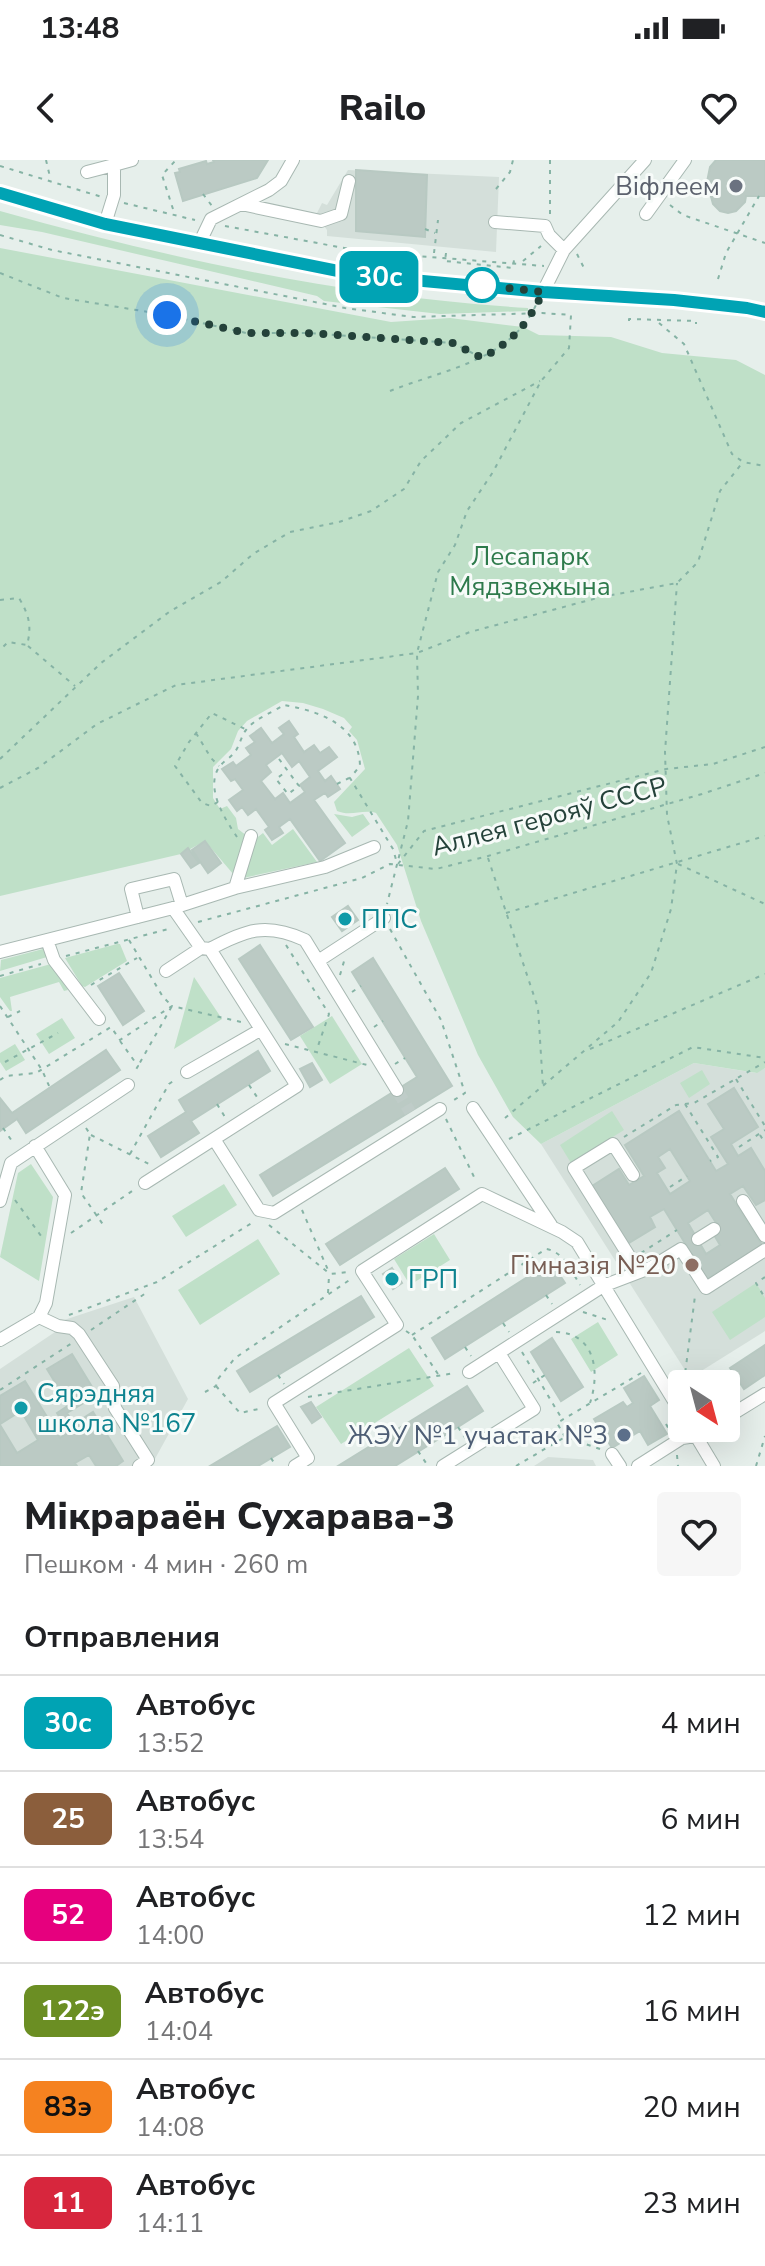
<!DOCTYPE html>
<html lang="ru">
<meta charset="utf-8">
<style>
:root{--surface:#fff;--page:#f6f6f6;--text:#202124;--muted:#757577;--line:#e0e0e0}
body{margin:0;font-family:"Nunito Sans",sans-serif;background:var(--page);color:var(--text);height:100vh;display:flex;flex-direction:column;font-size:30px;white-space:nowrap}
*{box-sizing:border-box;margin:0}
p{font-size:26px;color:var(--muted)}
.icon{flex:none;width:44px;height:44px;fill:none;stroke:currentColor;stroke-width:2;stroke-linecap:round;stroke-linejoin:round}
.map{position:relative;height:1306px;overflow:hidden}
.drawer{display:flex;flex-direction:column;background:var(--surface);flex:1}
.drawer>*{flex:none}
.badge{padding:0 16px;border-radius:12px;font-size:28px;line-height:52px}
.needle{width:52px;rotate:144deg}
.controls{position:absolute;left:668px;top:1210px;display:grid;gap:16px}
.controls a{display:grid;place-items:center;width:72px;height:72px;border-radius:8px;background:var(--surface);box-shadow:0 8px 32px #0002;font-size:40px}
.you{position:absolute;width:40px;height:40px;margin:-20px;border:6px solid #fff;border-radius:50%;background:#1a73e8;box-shadow:0 0 0 12px #1a73e833}
.map>.badge{position:absolute;translate:-50% -50%;box-shadow:0 0 0 4px #fff}
h2{padding:0 24px;font-size:30px;line-height:72px}
.round{display:grid;place-items:center;flex:none;width:84px;height:84px;border-radius:8px;background:var(--page)}
.overview{display:flex;align-items:center;justify-content:space-between;height:136px;padding:0 24px}
h1{font-size:38px;font-weight:800;line-height:60px}
ul{padding:0;list-style:none}
li{display:flex;align-items:center;gap:24px;height:96px;padding:0 24px;border-top:2px solid var(--line)}
li div{flex:1}
li b{display:block;font-size:30px}
li em{font-style:normal}
li .badge{min-width:88px;font-weight:700;text-align:center}
.status{display:flex;justify-content:space-between;align-items:center;height:56px;padding:0 40px;background:var(--surface);direction:ltr}
.status svg{height:22px;fill:currentColor}
header{display:flex;justify-content:space-between;align-items:center;height:104px;padding:0 24px;background:var(--surface);font-size:36px;font-weight:800}
.map>svg:first-child{display:block}
.built{fill:#d4dfda}
.green{fill:#bfe0c8}
.building{fill:#bbcac4;stroke:#b8c9c2;stroke-width:2;fill-rule:evenodd}
.lines{fill:none;stroke-linecap:round;stroke-linejoin:round}
.minor-tunnel{stroke:#bfccc8;stroke-width:12;stroke-dasharray:12 6;stroke-linecap:butt}
.minor-casing{stroke:#a8b8b2;stroke-width:14}
.major-casing{stroke:#c2cac8;stroke-width:16}
.path{stroke:#86b3a5;stroke-width:2;stroke-dasharray:4 6;stroke-linecap:butt}
.minor{stroke:#fff;stroke-width:12}
.major{stroke:#6aa596;stroke-width:14}
.line-casing{stroke:#fff;stroke-width:18}
.line{stroke:#00a3b4;stroke-width:12}
.walk{stroke:#24423a;stroke-width:8;stroke-dasharray:0 14.4}
.worship-dot{fill:#6b7280;stroke:#f7fbf9;stroke-width:3}
.stop-dot{fill:#fff;stroke:#00a3b4;stroke-width:4}
.culture-dot{fill:#0f9aa8;stroke:#f7fbf9;stroke-width:3}
.education-dot{fill:#8d6e63;stroke:#f7fbf9;stroke-width:3}
.service-dot{fill:#5c6f8a;stroke:#f7fbf9;stroke-width:3}
.labels{text-anchor:middle;stroke-width:6;stroke-linejoin:round;paint-order:stroke}
.worship-label{font-size:26px;fill:#5b616d;stroke:#f7fbf9;text-anchor:end}
.park-label{font-size:26px;fill:#2d7a4b;stroke:#f7fbf9}
.street-label{font-size:26px;fill:#24423a;stroke:#f7fbf9}
.culture-label{font-size:26px;fill:#0d838f;stroke:#f7fbf9;text-anchor:start}
.education-label{font-size:26px;fill:#785e54;stroke:#f7fbf9;text-anchor:end}
.service-label{font-size:26px;fill:#4e5e75;stroke:#f7fbf9;text-anchor:end}
</style>
<div class="status"><b>13:48</b><svg viewBox="0 0 49 12"><path d="M0 12V9h3v3zM5 12V6h3v6zM10 12V3h3v9zM15 12V0h3v12zM26 1h20v11H26zM47 4h2v5h-2z"/></svg></div>
<header><svg class="icon" aria-label="back" viewBox="0 0 24 24"><path d="M15 5l-7 7 7 7"/></svg>Railo<svg class="icon" aria-label="heart" viewBox="0 0 24 24"><path d="M12 20l-8-8c-3-5 5-10 8-4 3-6 11-1 8 4z"/></svg></header>
<div class="map">
<svg width="765" height="1306" viewBox="0 0 765 1306">
<rect width="100%" height="100%" fill="#e6efeb"/>
<!-- built -->
<path class="built" d="M348 10 499 17 496 92 327 76V70L316 55 322 43 327 45Z
M694 903 756 913 765 908V1171L690 1218 541 984Z
M134 1137 188 1239 151 1306H0V1209L58 1170V1162Z
M548 1297 593 1300 596 1306H534Z"/>
<!-- green -->
<path class="green" d="M0 51C175 100 346 137 528 148V151L440 154 324 141 317 136 42 72 0 65Z
M0 88 391 162 450 158 523 167 539 175 611 177 662 193 736 200 765 215V908L757 913 694 903 541 984 513 957 478 895 421 761 397 685 376 653C362 649 351 657 337 651L334 642 365 609 357 580 349 571 352 567 344 558 323 549 303 543 282 541 247 561 238 571 231 589 213 607V638L220 649 227 646 236 658 238 669 247 676 234 715 205 681 181 694 0 736Z
M334 654 352 657 363 654 370 664 352 677Z
M293 669 317 702 243 718 254 680 263 673 272 685Z
M117 784H120L127 801 85 827 82 826 65 798Z
M43 789 47 797 0 811 1 800Z
M51 804 68 830 64 831 59 822 10 837 12 851H10L0 837V818Z
M194 817 222 859 174 889Z
M332 856 362 904 330 924 300 876Z
M62 858 75 878 49 894 36 874Z
M15 884 25 900 6 911 0 902V893Z
M702 910 710 924 689 938 680 923Z
M612 951 624 970 571 1003 560 985Z
M31 1004 53 1037 39 1121 0 1097 18 1013Z
M224 1024 237 1045 186 1077 172 1056Z
M434 1074 450 1100 410 1125 394 1099Z
M258 1079 280 1114 200 1165 178 1130Z
M756 1123 765 1138V1157L730 1180 712 1152Z
M598 1162 618 1195 591 1212 571 1179Z
M409 1188 434 1226 341 1284 316 1247Z"/>
<!-- building -->
<path class="building" d="M213 0H268L257 18 183 41 175 13 180 12 179 9 206 1 207 4 214 2Z
M716 0H765V36H746L745 42 736 51 728 53 720 51 713 44 707 22 710 7Z
M356 10 427 15 425 77 356 71Z
M289 561 298 574 294 577 304 592 314 585 320 593 329 587 337 597 318 611 325 621 331 616 340 629 328 637 325 633 314 640 345 683 320 701 290 659 279 667 283 673 272 680 265 670 269 667 256 649 248 655 242 647 237 651 229 640 243 630 235 619 231 621 222 609 233 602 236 606 251 595 246 588 255 582 250 576 261 568 272 583 284 574 279 568ZM282 593 292 607 299 601 310 617 300 625 305 632 290 643 283 633 275 639 261 621 271 612 266 605Z
M205 681 221 703 208 713 192 690Z
M188 688 199 703 191 708 181 694Z
M348 746 358 760 342 771 332 757Z
M260 785 313 867 291 880 239 799Z
M373 798 452 926 273 1036 260 1015 417 917 352 812Z
M119 813 144 851 123 865 98 826Z
M106 890 120 910 26 973 17 959 0 971V938L12 953Z
M258 891 270 911 191 961 199 973 161 997 148 976 186 952 179 940Z
M312 903 322 920 310 927 300 909Z
M734 928 758 967 731 984 738 996 751 988 765 1011V1040L756 1045 743 1026 730 1034 762 1085 707 1119 664 1049 650 1057 655 1067 627 1084 592 1026 619 1009 629 1025 644 1016 625 985 679 951 716 1011 728 1004 711 977 724 969 708 944ZM670 989 690 1021 670 1034 657 1013 665 1008 658 997ZM708 1050 720 1069 713 1073 720 1085 706 1094 688 1063Z
M445 1008 459 1029 340 1105 326 1084Z
M551 1102 565 1123 445 1199 432 1178Z
M392 1108 402 1123 393 1129 383 1114Z
M361 1136 374 1157 250 1232 237 1211Z
M552 1178 583 1227 561 1241 531 1192Z
M765 1185V1215L744 1229 730 1208Z
M72 1194 97 1235 67 1253 74 1264 93 1252 123 1301 116 1306H96L89 1295 75 1303 77 1306H0V1265L17 1293 38 1280 21 1251 0 1264V1236L25 1221 60 1278 69 1272 57 1253 69 1245 47 1209Z
M644 1216 659 1240 650 1246 667 1274 648 1285 640 1271 612 1288 594 1259 623 1242 627 1247 633 1243 624 1228Z
M467 1226 483 1251 458 1267 395 1306H338Z
M311 1242 321 1257 312 1263 301 1247Z
M277 1266 290 1287 258 1306H210Z"/>
<g class="lines">
<!-- minor-tunnel -->
<path class="minor-tunnel" d="M397 930 410 952"/>
<defs>
<path id="minor" d="M87 12 114 5
M241 44 321 61 341 54 349 21
M646 54 685 0
M495 62 545 66 549 75 564 90
M105 64 114 35V5L132 0
M199 84 211 59 269 30 281 21 293 0
M543 132 564 90 645 0
M235 728 251 676
M138 757 131 729 174 719 182 745
M47 780 54 800 99 859
M210 789C245 770 266 762 305 780L397 930
M0 792 173 748 235 728 325 707 374 687
M318 801 384 758
M166 811 201 788
M187 912 260 870
M473 948 551 1065
M214 979 259 1050 274 1053 440 949
M633 1015 613 984 574 1008 639 1112
M145 1023 297 926 210 789 201 788 173 748
M0 1041 11 1003 128 925
M743 1041 765 1076
M698 1079 714 1069
M39 1157 58 1166 72 1168 79 1174 113 1226 115 1248 148 1300 139 1306
M0 1180 39 1157 46 1143 65 1035 35 986
M469 1212 603 1126 650 1108 681 1089 706 1128 765 1090
M726 1258 765 1234
M693 1271 714 1306
M612 1294 620 1306
M295 1306 308 1298 274 1243 397 1165 362 1111 482 1034 562 1072 577 1082 682 1254
M443 1306 534 1249 499 1193
M638 1306 682 1278 696 1276 710 1268"/>
<path id="major" d="M0 33 105 64 358 115 543 132 674 140 747 148 765 152"/>
</defs>
<!-- minor casing -->
<use href="#minor" class="minor-casing"/>
<!-- major casing -->
<use href="#major" class="major-casing"/>
<!-- path -->
<path class="path" d="M46 0 50 17
M550 0V55
M0 6 102 37
M496 29 510 12 513 0
M203 34 212 46
M124 43 195 60
M670 45 683 55 765 83
M173 49 162 15 176 0
M225 66 366 92 544 106
M425 69 435 73
M0 75 52 90 345 148 413 157 542 153 571 155 569 188 541 221 493 312 467 351 455 385 438 412 417 493 418 536 408 661 387 744
M434 93 438 60
M446 93 445 101 513 108 514 100
M577 94 585 110
M523 101 541 86
M0 113 63 138 167 155 246 173H307L453 183 482 198
M718 119 726 93 759 36
M629 161V159L696 161V164
M659 163 684 184 732 294 743 302 765 306
M390 231C442 210 510 201 536 145
M0 440 19 438C29 455 32 466 27 485L8 482 0 490
M28 486 75 526
M196 573 211 598 219 606
M0 599 101 503 169 452 221 422 253 394 290 372 339 362 371 351 404 329 421 301 461 263 540 221
M279 599 299 626 288 634 276 619 287 611
M337 624 349 618
M0 628 38 608 97 564 176 525 417 493 470 472 601 437 677 423 698 402 720 331 743 302
M218 642 211 646 202 643 175 606 189 582 212 553 245 569
M237 677C225 659 204 627 220 606 224 601 230 598 234 593 240 586 241 576 246 570 254 559 273 552 284 545 318 551 359 564 360 606L350 618 393 689 397 703
M488 698 538 848 543 927
M398 704 424 671 666 609 713 604 765 587
M678 704 765 744
M506 753 765 676
M198 762 362 718 390 704 436 709 488 696 702 634 765 613
M390 769 441 860 465 933 451 942
M129 780 163 837 172 846 138 906
M286 785 329 854 317 889
M66 796 172 768
M340 815 345 798
M0 816 41 804
M91 825 137 798
M352 832 361 826
M0 846 42 910 50 928
M8 857 20 851
M374 867 383 861
M120 881 138 906 134 913
M285 884 367 905
M590 889 765 814
M5 902 58 873
M395 904 405 898
M736 919 765 966
M0 920 6 916 36 913 111 867 120 880 172 846 241 862
M249 925 257 937
M217 944 225 957
M685 944 718 997 710 1001
M505 958 618 862 651 813 671 749 677 704 667 655 665 592 677 423
M446 959 476 1021
M3 968 14 984
M86 968 90 974 81 1033 104 1066
M91 975 149 1004
M760 975 765 983
M624 977 676 945 694 943 765 902
M509 979 693 887 765 898
M739 987 765 970
M130 994 169 924 176 919
M670 1027 687 1016
M15 1040 44 1080
M302 1050 328 1110
M269 1065 330 1114 349 1112
M71 1073 135 1029
M641 1093 677 1070
M765 1117 756 1123 765 1138
M328 1133 329 1116
M546 1135 552 1144
M583 1152 611 1161
M69 1155 157 1122 255 1061
M503 1163 509 1172
M91 1170 146 1133
M406 1171 412 1175 438 1214
M556 1172C596 1173 600 1213 590 1243
M412 1175 546 1089C563 1091 572 1112 580 1125
M465 1187 471 1196
M522 1192 562 1259
M278 1215 284 1224
M684 1222 695 1136
M533 1223 545 1215
M216 1226 240 1253 263 1248
M0 1230 72 1183
M205 1232 216 1226 218 1219 235 1198 351 1119
M308 1237 455 1213
M666 1264 670 1271
M458 1267 466 1279
M565 1277 557 1263 641 1213
M418 1291 428 1306
M677 1295 678 1306
M271 1298 276 1306
M516 1306 565 1277 600 1289
M756 1306 765 1276"/>
<!-- minor -->
<use href="#minor" class="minor"/>
<!-- major -->
<use href="#major" class="major"/>
</g>
<g class="lines">
<defs>
<path id="line" d="M0 33 105 64 358 115 543 132 674 140 747 148 765 152"/>
</defs>
<!-- line casing -->
<use href="#line" class="line-casing"/>
<!-- line -->
<use href="#line" class="line"/>
<!-- walk -->
<path class="walk" d="M167 155 246 173H307L453 183 482 198C514 180 527 165 543 132L482 125"/>
</g>
<!-- markers -->
<circle class="worship-dot" cx="736" cy="26" r="8"/>
<circle class="stop-dot" cx="482" cy="125" r="16"/>
<g class="culture-dot">
<circle cx="345" cy="759" r="8"/>
<circle cx="392" cy="1119" r="8"/>
<circle cx="21" cy="1248" r="8"/>
</g>
<circle class="education-dot" cx="692" cy="1105" r="8"/>
<circle class="service-dot" cx="624" cy="1275" r="8"/>
<g class="labels">
<!-- worship labels -->
<g class="worship-label">
<text x="720" y="35">Віфлеем</text>
</g>
<!-- park labels -->
<g class="park-label">
<text x="530" y="405">Лесапарк<tspan x="530" dy="30">Мядзвежына</tspan></text>
</g>
<!-- street labels -->
<g class="street-label">
<text transform="translate(549 656) rotate(-15)" y="9">Аллея герояў СССР</text>
</g>
<!-- culture labels -->
<g class="culture-label">
<text x="361" y="768">ППС</text>
<text x="408" y="1128">ГРП</text>
<text x="37" y="1242">Сярэдняя<tspan x="37" dy="30">школа №167</tspan></text>
</g>
<!-- education labels -->
<g class="education-label">
<text x="676" y="1114">Гімназія №20</text>
</g>
<!-- service labels -->
<g class="service-label">
<text x="608" y="1284">ЖЭУ №1 участак №3</text>
</g>
</g>
</svg>
<div class="controls">
<a><svg class="needle" viewBox="-14 -14 28 28"><path d="M0-13l5 13h-10z" fill="#e53935"/><path d="M0 13l5-13h-10z" fill="#757577"/></svg></a>
</div>
<div class="you" style="left:167px;top:155px"></div>
<b class="badge" style="left:379px;top:117px;background:#00a3b4;color:#fff">30с</b>
</div>
<section class="drawer">
<div class="overview"><div><h1>Мікрараён Сухарава-3</h1><p>Пешком · 4 мин · 260 m</p></div><a class="round"><svg class="icon" aria-label="heart" viewBox="0 0 24 24"><path d="M12 20l-8-8c-3-5 5-10 8-4 3-6 11-1 8 4z"/></svg></a></div>
<h2>Отправления</h2>
<ul>
<li><span class="badge" style="background:#00a3b4;color:#fff">30с</span><div><b>Автобус</b><p>13:52</p></div><em>4 мин</em></li>
<li><span class="badge" style="background:#8b5e3c;color:#fff">25</span><div><b>Автобус</b><p>13:54</p></div><em>6 мин</em></li>
<li><span class="badge" style="background:#e6007e;color:#fff">52</span><div><b>Автобус</b><p>14:00</p></div><em>12 мин</em></li>
<li><span class="badge" style="background:#6b8e23;color:#fff">122э</span><div><b>Автобус</b><p>14:04</p></div><em>16 мин</em></li>
<li><span class="badge" style="background:#f58220;color:#111">83э</span><div><b>Автобус</b><p>14:08</p></div><em>20 мин</em></li>
<li><span class="badge" style="background:#d7263d;color:#fff">11</span><div><b>Автобус</b><p>14:11</p></div><em>23 мин</em></li>
</ul>
</section>
